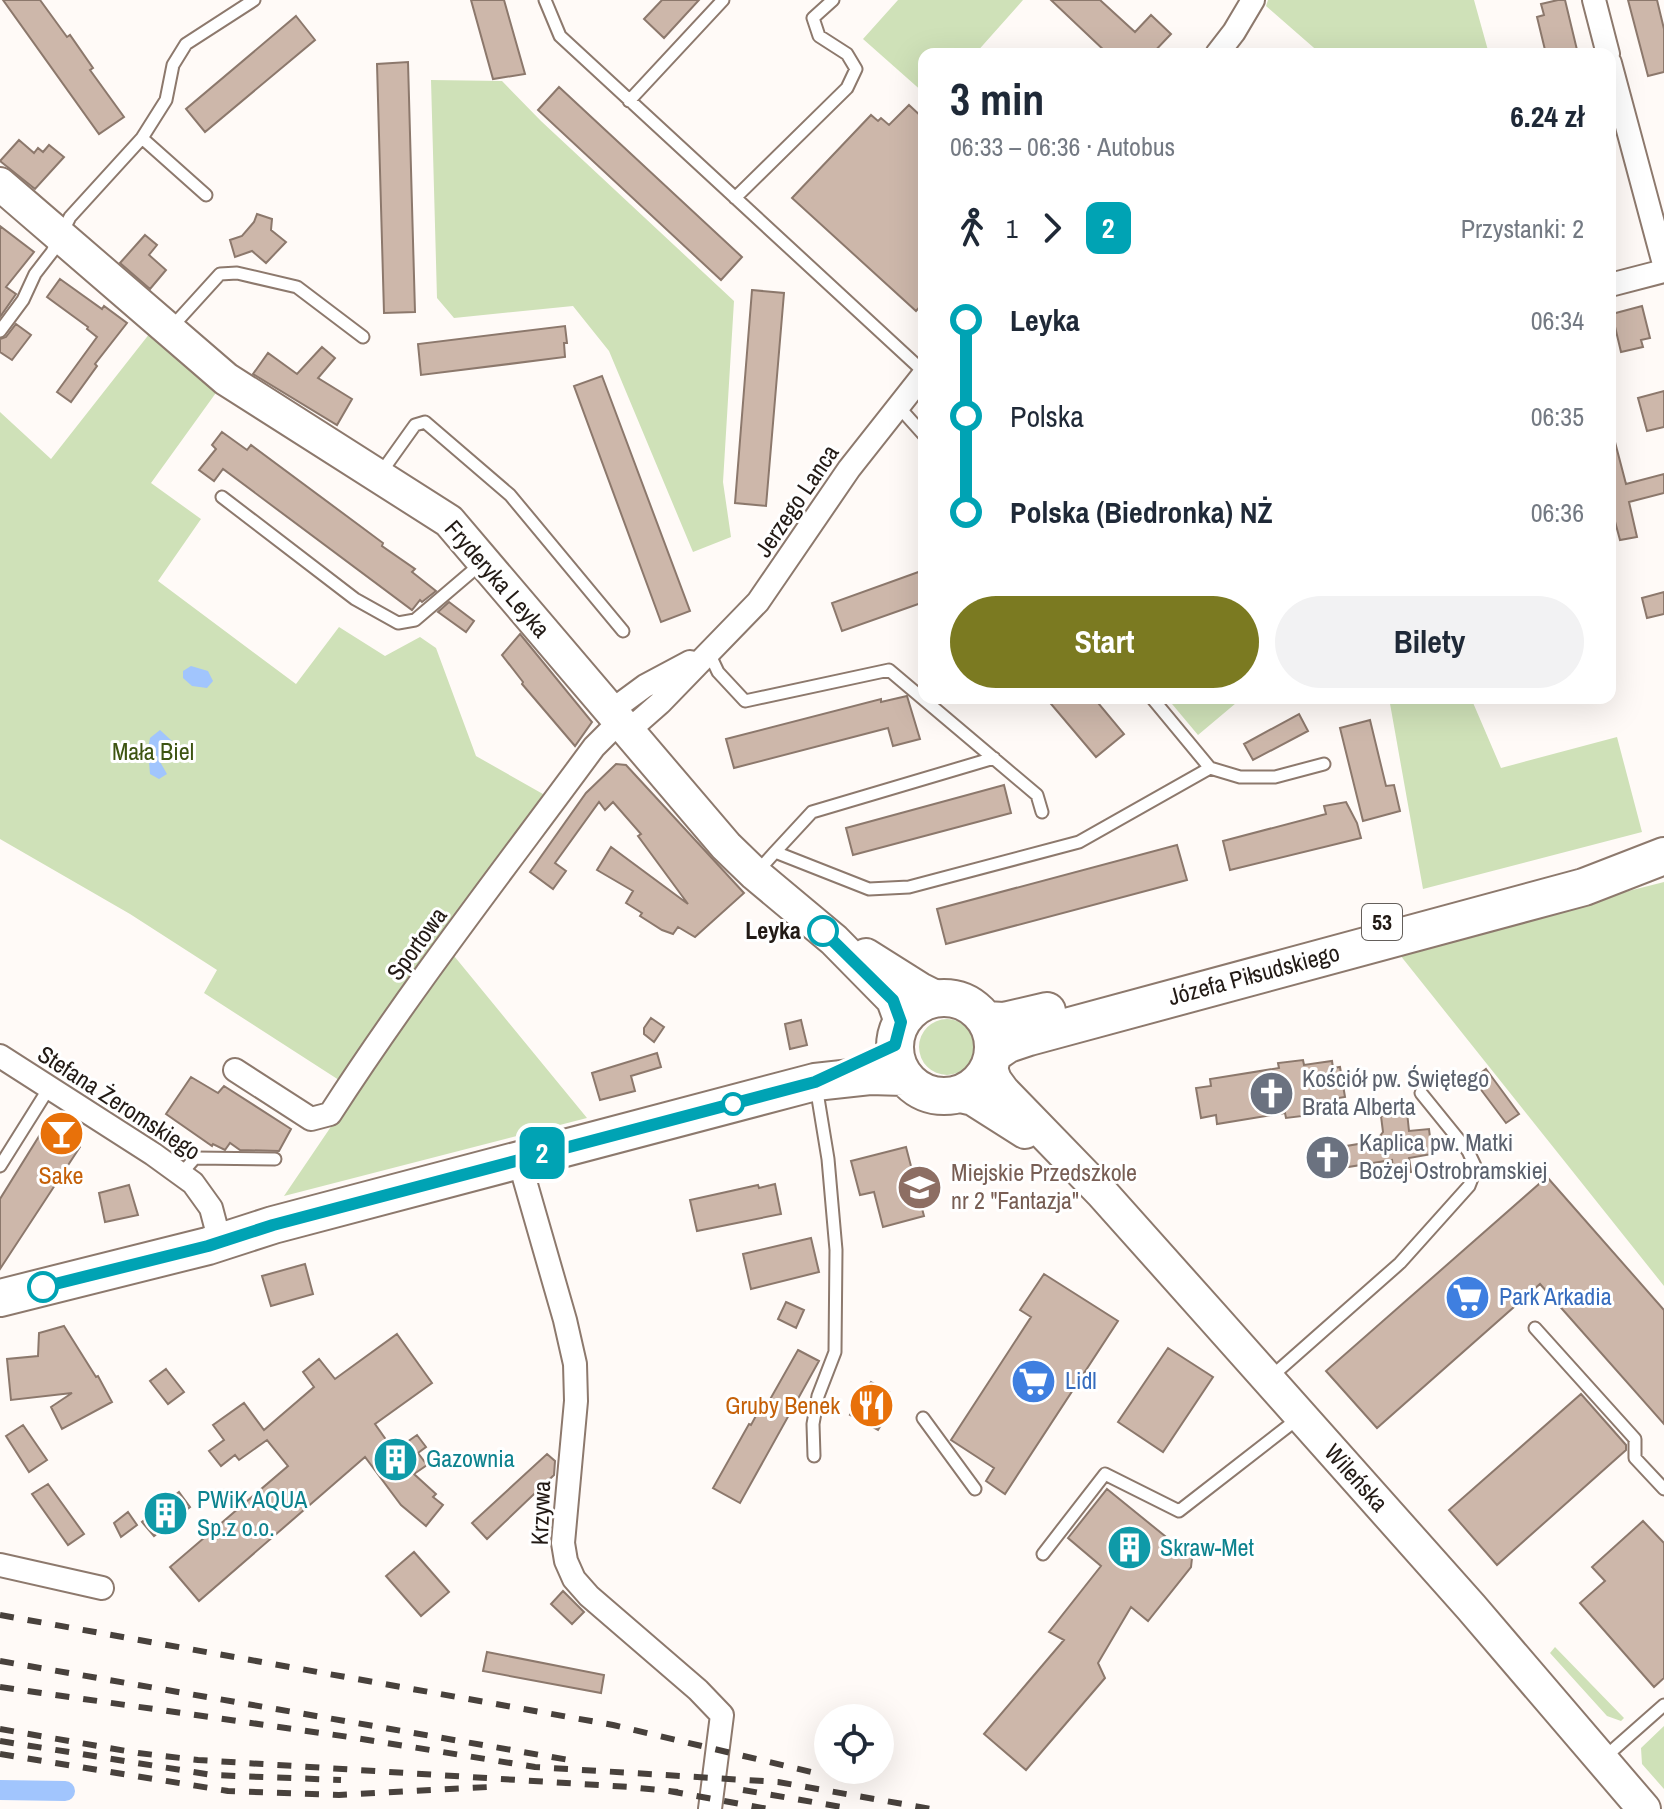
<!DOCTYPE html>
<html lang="pl">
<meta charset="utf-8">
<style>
:root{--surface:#fff;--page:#f2f2f3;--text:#1f2937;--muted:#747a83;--accent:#7b7a21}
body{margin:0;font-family:"Archivo Narrow",sans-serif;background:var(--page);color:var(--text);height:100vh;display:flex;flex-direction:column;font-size:30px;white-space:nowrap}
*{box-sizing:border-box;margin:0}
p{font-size:26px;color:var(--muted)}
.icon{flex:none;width:44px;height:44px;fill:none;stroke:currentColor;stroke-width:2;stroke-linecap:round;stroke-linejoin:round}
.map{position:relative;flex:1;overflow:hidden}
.details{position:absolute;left:918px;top:48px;width:698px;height:656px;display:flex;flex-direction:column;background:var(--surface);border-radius:16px;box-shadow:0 8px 32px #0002}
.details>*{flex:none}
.badge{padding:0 16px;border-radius:12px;font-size:28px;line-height:52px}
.fabs{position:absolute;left:814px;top:1704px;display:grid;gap:16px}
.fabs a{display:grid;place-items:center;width:80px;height:80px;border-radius:50%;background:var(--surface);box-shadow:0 8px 32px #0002;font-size:40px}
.map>.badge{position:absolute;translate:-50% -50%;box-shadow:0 0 0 4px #fff}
.legs{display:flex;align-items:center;gap:12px;height:88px;padding:0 32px;font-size:26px}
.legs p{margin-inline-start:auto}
.headline{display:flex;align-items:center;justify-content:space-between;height:136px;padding:0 32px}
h1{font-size:44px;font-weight:800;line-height:60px}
.cta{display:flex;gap:16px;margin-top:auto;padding:16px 32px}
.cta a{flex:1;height:92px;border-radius:48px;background:var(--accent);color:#fff;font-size:32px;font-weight:800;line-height:92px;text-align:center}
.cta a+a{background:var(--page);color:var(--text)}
ul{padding:0 32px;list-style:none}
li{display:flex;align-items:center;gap:28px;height:96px;font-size:30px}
li i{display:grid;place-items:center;width:12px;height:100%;margin:0 10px;background:currentColor}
li i::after{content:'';width:20px;height:20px;margin:-10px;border:6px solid;border-radius:50%;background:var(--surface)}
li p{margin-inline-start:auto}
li:first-child i{background:linear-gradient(#0000 50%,currentColor 0)}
li:last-child i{background:linear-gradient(currentColor 50%,#0000 0)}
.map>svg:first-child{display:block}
.green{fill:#cfe1b8}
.water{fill:#a1c5fd}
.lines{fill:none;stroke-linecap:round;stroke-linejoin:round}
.canal{stroke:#a1c5fd;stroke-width:20}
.building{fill:#cdb7aa;stroke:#8c786c;stroke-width:2}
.lane-casing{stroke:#8d796d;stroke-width:15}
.street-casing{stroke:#8d796d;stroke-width:26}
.secondary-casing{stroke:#8d796d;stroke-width:36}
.primary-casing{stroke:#8d796d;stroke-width:40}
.lane{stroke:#fff;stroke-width:11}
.street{stroke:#fff;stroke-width:22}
.secondary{stroke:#fff;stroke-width:32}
.primary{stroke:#fff;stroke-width:36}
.rail{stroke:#48413c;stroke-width:6;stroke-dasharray:14 14;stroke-linecap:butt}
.line-1-casing{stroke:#fff;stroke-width:18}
.line-1{stroke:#00a3b4;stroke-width:12}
.stop-1-dot{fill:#fff;stroke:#00a3b4;stroke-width:4}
.labels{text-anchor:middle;stroke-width:6;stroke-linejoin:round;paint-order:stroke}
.shield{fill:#fff;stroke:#645f5b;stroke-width:2}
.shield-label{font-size:22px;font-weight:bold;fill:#221a15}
.street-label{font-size:24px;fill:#221a15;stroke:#fff}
.park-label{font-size:24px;fill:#3e5412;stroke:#fff}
.stop-label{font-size:24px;font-weight:bold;fill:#221a15;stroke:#fff;text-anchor:end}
.worship-label{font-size:24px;fill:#5b616d;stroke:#fff;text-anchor:start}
.education-label{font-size:24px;fill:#785e54;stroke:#fff;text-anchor:start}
.food-label{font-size:24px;fill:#c56008;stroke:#fff}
.shop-label{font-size:24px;fill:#366cbe;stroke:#fff;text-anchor:start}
.culture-label{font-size:24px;fill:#0d838f;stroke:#fff;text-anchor:start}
</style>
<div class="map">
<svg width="1664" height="1809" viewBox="0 0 1664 1809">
<rect width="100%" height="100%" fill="#fffaf7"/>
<!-- green -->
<path class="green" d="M898 0H1023L975 54H924V93L863 39Z
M1268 0H1474L1489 54H1321L1266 6Z
M431 80 502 81 541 121 734 301 723 482 731 537 693 552 609 351 573 306 454 318 437 298Z
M150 333 218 390 151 483 201 519 158 581 296 684 339 627 385 656 420 637 436 648 476 756 550 798 342 1082 204 993 217 970 130 914 0 839V412L51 459Z
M1167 698H1242L1198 735Z
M1389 698H1471L1501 768 1617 737 1642 832 1423 889Z
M1664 882V1286L1396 950Z
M450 951 587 1118 284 1196Z
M919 1047a28 28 0 1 1 56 0a28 28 0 1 1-56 0Z
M1555 1647 1624 1718 1621 1721 1607 1716 1550 1653Z
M1664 1726V1789L1642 1764 1641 1748Z"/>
<!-- water -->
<path class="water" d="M191 666 208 671 213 681 207 688 192 686 183 678V671Z
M160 730 172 741 164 748 159 760 167 774 159 779 150 774 148 749 150 738Z"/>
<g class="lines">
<!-- canal -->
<path class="canal" d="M0 1790 65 1791"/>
</g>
<!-- building -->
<path class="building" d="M3 0H40L67 37 70 35 93 68 90 70 124 117 99 134Z
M471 0H504L525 74 493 79Z
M662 0H699L664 38 644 19Z
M1051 0H1100L1135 32 1151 15 1171 34 1152 54H1108Z
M1558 0H1565L1578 54H1546L1537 17 1544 15 1541 4Z
M1628 0H1657L1664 29V72L1648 76Z
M296 16 315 40 205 132 186 109Z
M408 62 415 312 384 313 377 64Z
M559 87 742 257 721 280 538 110Z
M909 105 924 119V302L916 311 792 198 871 115 878 121 881 118 889 125Z
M19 140 34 153 38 148 43 152 49 145 64 157 35 189 0 161Z
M257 214 272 219 271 230 286 242 266 263 252 251 235 257 230 240 242 236 254 222Z
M0 226 34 252 6 287 16 294 0 317Z
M145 235 157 245 149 255 166 270 150 289 120 263Z
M60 279 102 309 104 306 127 323 95 364 97 366 71 402 57 392 97 337 87 329 88 327 47 297Z
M752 290 784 293 766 506 735 503Z
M1642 306 1650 338 1641 340 1643 347 1621 352 1612 314Z
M16 324 31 335 12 360 0 352V339L6 337Z
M565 326 567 343H564L565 357 421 375 418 344Z
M322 347 335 358 318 378 352 399 337 425 253 374 268 353 297 374Z
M602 376 690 611 661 622 574 386Z
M1664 391V427L1647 431 1638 398Z
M222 432 247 450 251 445 383 543 382 546 415 569 412 572 436 591 422 602 420 600 412 610 223 469 214 481 199 470 216 449 212 445Z
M1615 442 1626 484 1664 474V493L1629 502 1637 537 1620 540 1610 503V443Z
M924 570V602L842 631 832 603Z
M1664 592V614L1647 618 1642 598Z
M449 602 474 621 466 632 438 612Z
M520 634 592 722 575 746 522 684 523 682 502 655Z
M907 696 920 739 893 746 888 728 734 768 726 739 881 699V702Z
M1046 698H1094L1124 734 1096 757Z
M1299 714 1308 731 1253 760 1244 744Z
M1370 720 1386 786 1394 785 1400 811 1363 821 1340 728Z
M616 764 626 765 744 893 695 937 678 927 673 934 662 930 640 916 642 913 626 903 633 891 597 870 611 847 688 904 638 836 641 834 613 802 605 810 599 802 555 863 566 871 553 889 530 872 586 793Z
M1004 785 1011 813 853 855 846 828Z
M1346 802 1357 823 1361 838 1230 870 1223 841 1326 814 1324 806Z
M1177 845 1187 880 946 944 937 909Z
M651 1018 664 1027 654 1042 644 1034V1028Z
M801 1020 807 1045 790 1049 785 1024Z
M657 1053 661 1067 631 1076 635 1091 600 1100 592 1073Z
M1303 1060 1304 1065 1332 1061 1333 1068 1340 1067 1345 1097 1338 1098 1339 1106 1310 1110 1311 1115 1286 1118 1285 1113 1217 1124 1216 1115 1201 1118 1196 1088 1211 1086 1210 1079 1279 1068 1278 1063Z
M1486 1069 1519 1114 1506 1123 1473 1079Z
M191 1077 218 1093 224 1086 291 1129 279 1151 240 1150 230 1143 225 1150 213 1144 212 1146 166 1114Z
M1407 1112 1409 1131 1429 1129 1432 1154 1409 1158 1411 1172 1394 1175 1392 1160 1317 1172 1312 1146 1339 1141 1340 1147 1376 1141 1383 1132 1381 1116Z
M58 1124 76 1137 80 1147 0 1269V1199L46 1125Z
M906 1147 924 1216 883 1227 874 1192 860 1195 851 1161Z
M1547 1177 1664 1310V1424L1540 1284 1377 1428 1326 1371Z
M775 1184 781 1214 697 1231 690 1200 758 1185 759 1188Z
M129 1185 138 1215 105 1222 99 1193Z
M811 1238 819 1272 751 1289 743 1254Z
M305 1264 313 1294 271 1306 262 1276Z
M1044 1274 1118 1321 1005 1494 986 1481 994 1468 951 1440 1031 1317 1020 1310Z
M786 1302 804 1310 796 1328 778 1319Z
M64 1326 96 1377 98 1376 112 1402 62 1429 51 1407 72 1393 11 1400 7 1359 38 1356 39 1333Z
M397 1334 432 1383 375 1424 394 1451 417 1435 426 1447 418 1453 427 1465 414 1474 436 1494 433 1497 443 1505 426 1526 401 1505 365 1457 199 1601 170 1567 288 1466 267 1440 239 1460 235 1455 221 1466 209 1451 224 1440 213 1425 244 1403 264 1430 314 1387 303 1372 319 1359 335 1379Z
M1168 1348 1213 1377 1163 1452 1118 1422Z
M798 1350 819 1361 740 1503 713 1488 749 1424 751 1425 764 1401 768 1403Z
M166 1369 184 1392 168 1404 150 1381Z
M871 1382 889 1392 882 1403 891 1408 878 1430 850 1415Z
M1581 1394 1626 1445V1450L1497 1565 1449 1510Z
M23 1425 47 1460 29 1472 6 1436Z
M547 1454 555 1461 554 1475 487 1539 472 1523Z
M48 1484 84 1534 68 1545 32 1494Z
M1107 1489 1192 1558 1191 1567 1148 1621 1131 1607 1098 1663 1105 1678 1026 1770 984 1734 1064 1640 1049 1632 1101 1566 1068 1538Z
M179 1492 190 1507 154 1536 142 1522Z
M128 1512 137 1525 121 1537 114 1523Z
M1643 1521 1664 1543V1678L1654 1687 1580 1603 1605 1581 1592 1567Z
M414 1552 449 1592 421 1616 386 1576Z
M563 1591 584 1612 572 1624 551 1604Z
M487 1652 604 1675 601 1693 483 1671Z"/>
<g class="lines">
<defs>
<path id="lane" d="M545 0 560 36 924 372
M629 101 723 0
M206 195 142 138 166 100 173 65 186 44 254 0
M735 198 847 88 856 69 847 54 819 36 813 18 833 0
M170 329 220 274 237 273 297 287 363 337
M0 331 23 300 35 274 52 252 70 217 142 138
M898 406 924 435
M380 474 415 425 425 422 510 495 623 631
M222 497 355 599 398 623 415 620 483 562
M709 653 718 672 745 701 889 670 1037 795 1042 812
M1152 698 1210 768
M775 852 812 812 994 758
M757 872 775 852 869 889 909 887 1079 842 1210 768 1240 777H1275L1324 764
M0 1166 49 1088
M181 1174 195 1158 275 1159
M1535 1328 1635 1439V1458L1664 1489
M1271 1377 1400 1263 1469 1186 1476 1168 1468 1151 1421 1093
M923 1418 975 1489
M814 1456 813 1424 818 1396 835 1352 836 1250 828 1159 816 1086
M1043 1554 1105 1474 1179 1511 1300 1417
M1605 1757 1664 1705"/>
<path id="street" d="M1594 0 1608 54
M1217 54 1234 32 1253 0
M1610 63 1664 264
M1610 285 1664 271
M611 711 645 686 690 662
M627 732 660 703 758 602 849 469 924 374
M0 1056 153 1154 193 1183 211 1208 220 1242
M235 1070 311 1119 330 1114C412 987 505 868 594 747L619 722
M519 1160 565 1320 575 1364 576 1401 563 1543 566 1561 574 1579 589 1596 698 1690 722 1715 710 1809
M0 1565 102 1588"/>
<path id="secondary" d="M0 184 226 379 449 521 726 846 755 874 834 940 893 1000 901 1022
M866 955 920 989 938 998
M990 1066 995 1080 1003 1091 1102 1193 1211 1315 1471 1607 1644 1809
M956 1095 973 1099 1025 1132"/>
<path id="primary" d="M895 1047a49 49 0 1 1 98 0a49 49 0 1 1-98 0Z
M985 1020 1004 1021 1047 1011
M993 1054 1008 1044 1029 1037 1584 887 1664 856
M0 1298 208 1246 273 1225 815 1082 870 1076 904 1077"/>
</defs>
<!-- lane casing -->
<use href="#lane" class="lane-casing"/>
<!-- street casing -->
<use href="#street" class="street-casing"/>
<!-- secondary casing -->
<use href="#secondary" class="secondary-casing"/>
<!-- primary casing -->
<use href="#primary" class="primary-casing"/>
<!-- lane -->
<use href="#lane" class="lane"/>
<!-- street -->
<use href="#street" class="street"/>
<!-- secondary -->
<use href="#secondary" class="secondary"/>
<!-- primary -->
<use href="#primary" class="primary"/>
<!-- rail -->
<path class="rail" d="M0 1615 613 1725 824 1775
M0 1661 569 1760
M0 1687 356 1738 535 1767 778 1782 931 1809
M0 1729 138 1753 198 1760 629 1787 678 1792
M0 1741 212 1775 341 1780
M0 1754 228 1791 339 1795 489 1787
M743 1790 853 1809
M669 1791 768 1809"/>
</g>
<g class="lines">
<defs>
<path id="line-1" d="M43 1287 208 1246 273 1225 815 1082 895 1045 901 1022 893 1000 823 931"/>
</defs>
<!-- line-1 casing -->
<use href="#line-1" class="line-1-casing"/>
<!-- line-1 -->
<use href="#line-1" class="line-1"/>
</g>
<!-- icons -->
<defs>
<symbol id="church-disc" viewBox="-11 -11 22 22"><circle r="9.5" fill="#6b7280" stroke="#fff"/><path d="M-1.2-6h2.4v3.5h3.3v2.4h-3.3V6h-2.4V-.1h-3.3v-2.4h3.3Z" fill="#fff"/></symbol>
<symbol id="bar-disc" viewBox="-11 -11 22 22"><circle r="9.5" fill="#e8710a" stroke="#fff"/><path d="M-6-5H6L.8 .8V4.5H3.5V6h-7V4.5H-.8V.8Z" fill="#fff"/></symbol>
<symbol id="school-disc" viewBox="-11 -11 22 22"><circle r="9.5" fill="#8d6e63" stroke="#fff"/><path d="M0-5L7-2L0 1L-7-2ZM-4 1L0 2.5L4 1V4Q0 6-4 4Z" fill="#fff"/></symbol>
<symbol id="supermarket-disc" viewBox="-11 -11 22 22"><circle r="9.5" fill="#3f7fe0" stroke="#fff"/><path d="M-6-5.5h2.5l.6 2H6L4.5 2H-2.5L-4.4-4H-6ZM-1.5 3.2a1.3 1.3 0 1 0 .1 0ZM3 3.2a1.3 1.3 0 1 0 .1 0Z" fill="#fff"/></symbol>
<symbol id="restaurant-disc" viewBox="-11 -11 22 22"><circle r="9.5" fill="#e8710a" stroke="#fff"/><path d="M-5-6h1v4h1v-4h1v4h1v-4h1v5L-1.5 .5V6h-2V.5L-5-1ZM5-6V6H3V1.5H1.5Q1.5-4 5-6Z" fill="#fff"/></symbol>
<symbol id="building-disc" viewBox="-11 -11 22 22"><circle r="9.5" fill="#0f9aa8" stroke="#fff"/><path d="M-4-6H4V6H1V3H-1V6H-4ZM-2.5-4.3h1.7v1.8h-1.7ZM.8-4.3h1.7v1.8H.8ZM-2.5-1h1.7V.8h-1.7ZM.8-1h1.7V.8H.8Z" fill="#fff"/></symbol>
</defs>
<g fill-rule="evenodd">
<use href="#church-disc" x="1246" y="1068" width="51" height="51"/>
<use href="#bar-disc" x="36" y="1108" width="51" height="51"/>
<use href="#church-disc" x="1302" y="1132" width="51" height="51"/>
<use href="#school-disc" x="894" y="1162" width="51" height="51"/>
<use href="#supermarket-disc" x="1442" y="1272" width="51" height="51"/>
<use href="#supermarket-disc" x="1008" y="1356" width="51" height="51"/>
<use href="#restaurant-disc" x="846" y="1380" width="51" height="51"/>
<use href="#building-disc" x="370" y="1434" width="51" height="51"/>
<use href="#building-disc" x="140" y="1488" width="51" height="51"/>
<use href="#building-disc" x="1104" y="1522" width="51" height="51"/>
</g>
<!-- markers -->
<g class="stop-1-dot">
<circle cx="823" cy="931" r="14"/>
<circle cx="733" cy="1104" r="10"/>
<circle cx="43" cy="1287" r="14"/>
</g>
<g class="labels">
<!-- shield labels -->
<rect class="shield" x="1362" y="904" width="40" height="36" rx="6"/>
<g class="shield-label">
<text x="1382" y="930">53</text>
</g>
<!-- street labels -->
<g class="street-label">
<text transform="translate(797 501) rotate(-56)" y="8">Jerzego Lanca</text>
<text transform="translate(497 579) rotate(49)" y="8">Fryderyka Leyka</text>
<text transform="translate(417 944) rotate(-54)" y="8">Sportowa</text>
<text transform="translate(1254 975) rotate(-15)" y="8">Józefa Piłsudskiego</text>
<text transform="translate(119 1103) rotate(33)" y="8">Stefana Żeromskiego</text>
<text transform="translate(1356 1478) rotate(48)" y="8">Wileńska</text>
<text transform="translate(541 1513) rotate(-88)" y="8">Krzywa</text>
</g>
<!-- park labels -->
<g class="park-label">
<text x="153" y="760">Mała Biel</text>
</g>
<!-- stop labels -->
<g class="stop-label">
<text x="801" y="939">Leyka</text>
</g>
<!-- worship labels -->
<g class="worship-label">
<text x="1302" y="1087">Kościół pw. Świętego<tspan x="1302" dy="28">Brata Alberta</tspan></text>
<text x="1359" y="1151">Kaplica pw. Matki<tspan x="1359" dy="28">Bożej Ostrobramskiej</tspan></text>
</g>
<!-- education labels -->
<g class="education-label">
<text x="951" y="1181">Miejskie Przedszkole<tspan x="951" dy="28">nr 2 "Fantazja"</tspan></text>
</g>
<!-- food labels -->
<g class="food-label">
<text x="61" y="1184">Sake</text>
<text x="840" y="1414" text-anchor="end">Gruby Benek</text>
</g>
<!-- shop labels -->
<g class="shop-label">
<text x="1499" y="1305">Park Arkadia</text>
<text x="1065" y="1389">Lidl</text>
</g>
<!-- culture labels -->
<g class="culture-label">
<text x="426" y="1467">Gazownia</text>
<text x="197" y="1508">PWiK AQUA<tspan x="197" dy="28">Sp.z o.o.</tspan></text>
<text x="1160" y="1556">Skraw-Met</text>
</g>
</g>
</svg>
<div class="fabs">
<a><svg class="icon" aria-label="locate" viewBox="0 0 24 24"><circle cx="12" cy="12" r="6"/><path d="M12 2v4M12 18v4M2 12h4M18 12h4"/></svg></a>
</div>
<b class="badge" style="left:542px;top:1153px;background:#00a3b4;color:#fff">2</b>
<section class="details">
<div class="headline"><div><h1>3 min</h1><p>06:33 – 06:36 · Autobus</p></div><b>6.24 zł</b></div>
<div class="legs"><svg class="icon" aria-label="walk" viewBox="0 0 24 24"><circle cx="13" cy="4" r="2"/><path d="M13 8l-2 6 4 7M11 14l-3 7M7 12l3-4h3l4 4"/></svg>1<svg class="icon" aria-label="forward" viewBox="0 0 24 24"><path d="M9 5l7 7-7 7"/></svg><b class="badge" style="background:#00a3b4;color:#fff">2</b><p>Przystanki: 2</p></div>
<ul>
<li><i style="color:#00a3b4"></i><b>Leyka</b><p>06:34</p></li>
<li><i style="color:#00a3b4"></i><span>Polska</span><p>06:35</p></li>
<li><i style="color:#00a3b4"></i><b>Polska (Biedronka) NŻ</b><p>06:36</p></li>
</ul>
<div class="cta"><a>Start</a><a>Bilety</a></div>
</section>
</div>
